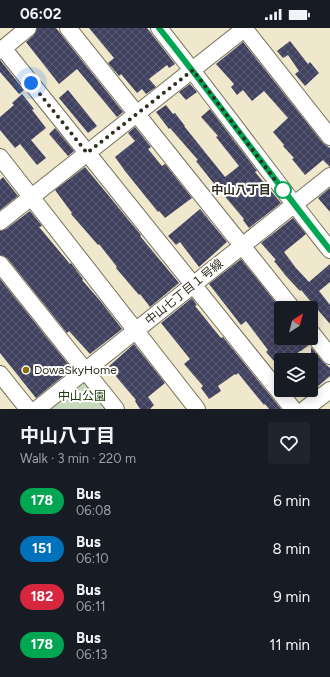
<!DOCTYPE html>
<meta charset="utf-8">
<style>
:root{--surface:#171b24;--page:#20242c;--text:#f1f3f6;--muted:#9ea1a6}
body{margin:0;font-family:Figtree,"Noto Sans JP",sans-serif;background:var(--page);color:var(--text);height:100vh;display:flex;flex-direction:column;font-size:15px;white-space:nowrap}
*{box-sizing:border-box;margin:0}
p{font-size:13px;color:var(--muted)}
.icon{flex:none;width:22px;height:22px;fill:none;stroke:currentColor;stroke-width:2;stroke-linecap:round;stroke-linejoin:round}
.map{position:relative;height:381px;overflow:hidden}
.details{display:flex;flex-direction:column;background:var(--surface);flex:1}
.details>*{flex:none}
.badge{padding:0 8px;border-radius:13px;font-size:14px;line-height:26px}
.needle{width:26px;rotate:36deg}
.buttons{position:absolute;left:274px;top:273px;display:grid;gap:8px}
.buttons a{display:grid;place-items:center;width:44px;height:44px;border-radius:4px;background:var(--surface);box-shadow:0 2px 10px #0003;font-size:20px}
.you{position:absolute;width:20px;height:20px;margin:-10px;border:3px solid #fff;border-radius:50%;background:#1a73e8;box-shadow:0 0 0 6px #1a73e833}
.map>.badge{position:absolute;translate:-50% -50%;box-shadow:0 0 0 2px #fff}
.round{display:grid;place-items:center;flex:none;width:42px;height:42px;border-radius:4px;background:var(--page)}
.head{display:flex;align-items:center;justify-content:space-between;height:68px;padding:0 20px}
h1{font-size:19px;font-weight:700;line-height:30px}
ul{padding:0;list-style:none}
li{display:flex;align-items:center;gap:12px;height:48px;padding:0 20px}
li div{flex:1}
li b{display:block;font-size:15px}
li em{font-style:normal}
li .badge{min-width:44px;font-weight:700;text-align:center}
.status{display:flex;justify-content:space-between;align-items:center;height:28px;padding:0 20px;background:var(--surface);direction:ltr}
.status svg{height:11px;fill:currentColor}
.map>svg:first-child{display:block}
.park{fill:url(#park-crowns)}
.building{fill:url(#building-cross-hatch)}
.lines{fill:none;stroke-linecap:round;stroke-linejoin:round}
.minor-casing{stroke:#787158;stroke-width:18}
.minor{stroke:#fff;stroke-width:16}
.line-casing{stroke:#fff;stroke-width:9}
.line{stroke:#00a651;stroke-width:6}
.walk{stroke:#302d23;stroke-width:4;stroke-dasharray:0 7.2}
.stop-dot{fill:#fff;stroke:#00a651;stroke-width:2}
.poi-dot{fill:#8b7012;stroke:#fff;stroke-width:1.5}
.labels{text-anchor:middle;stroke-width:4;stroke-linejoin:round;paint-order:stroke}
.stop-label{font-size:12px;font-weight:bold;fill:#302d23;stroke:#fff;text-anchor:end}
.street-label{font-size:12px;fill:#302d23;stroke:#fff}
.poi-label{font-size:12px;fill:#302d23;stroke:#fff;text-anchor:start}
.park-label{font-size:12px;fill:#1a3808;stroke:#fff}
</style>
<div class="status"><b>06:02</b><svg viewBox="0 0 49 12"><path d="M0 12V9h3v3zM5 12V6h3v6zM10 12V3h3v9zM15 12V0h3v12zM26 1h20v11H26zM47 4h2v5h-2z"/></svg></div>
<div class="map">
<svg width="330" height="381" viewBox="0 0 330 381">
<defs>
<pattern id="park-crowns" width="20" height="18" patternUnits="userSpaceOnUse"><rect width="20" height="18" fill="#c6dabd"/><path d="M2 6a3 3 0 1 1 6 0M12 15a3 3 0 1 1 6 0" fill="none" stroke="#aabba2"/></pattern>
<pattern id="building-cross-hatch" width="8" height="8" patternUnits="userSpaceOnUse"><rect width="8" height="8" fill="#414160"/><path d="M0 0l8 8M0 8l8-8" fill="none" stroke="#5b5a73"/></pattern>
</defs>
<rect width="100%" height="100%" fill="#efe8cc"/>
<!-- park -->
<path class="park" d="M82 352 108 381H45Z"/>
<!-- building -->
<path class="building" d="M37 0H56L123 84 117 89 77 41 59 56 26 14 34 7Z
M89 0H147L175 36 169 40 167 37 149 51 156 59 146 66 142 61 137 65 121 46 119 48 108 35 114 30Z
M290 13 308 36 310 34 319 45 305 58 295 46 299 43 288 27 283 30 277 23Z
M243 14 323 115 330 120V139L323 132 305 147 292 131 294 130 283 118 284 117 273 104 288 90 264 63 252 73 243 62 237 67 231 59 234 56 216 36Z
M0 32 24 62 19 66 0 44Z
M190 56 197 64 186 72 179 64Z
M68 62 97 98 88 105 59 70Z
M22 66 34 81 32 82 46 100 31 112 46 130 37 137 20 116 15 120 0 102V89L14 77 12 75Z
M166 77 173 86 175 85 185 98H184L225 149 239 138 216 109 218 108 201 89 210 81 257 143 255 144 281 175 249 200 243 192 244 191 211 152 196 133 198 132 170 100 169 101 156 84Z
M135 99 151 119 148 121 162 138 165 136 192 170 165 190 159 183 158 184 125 143 115 129 135 113 128 105Z
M55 100 74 123 68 128 49 106Z
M85 139 141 207 140 208 179 255 150 279 140 266 139 267 116 240 117 239 99 216 98 217 71 186 72 185 55 162Z
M3 149 18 168 0 182V152Z
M330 160V184L318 170Z
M200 181 227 214 199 239 180 214 176 217 168 208Z
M30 183 42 198 39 199 70 236 71 235 83 251 82 252 102 275 122 301 90 326 69 303 67 305 7 230 0 227V203L6 201Z
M293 190 306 206 284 224 296 240 309 254 330 236V254L319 263 330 277V296L301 262 300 263 286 248 274 233 276 232 261 215Z
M241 231 281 281V310H304L309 317 301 323H300L290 332H281V341L266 324 268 322 246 293 241 297 209 256Z
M0 251 72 341 36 370 0 325Z
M192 270 197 277 195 278 221 310 223 309 281 381H269L265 376 264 377 238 345 236 347 235 346 218 358 221 363 209 371 201 360 203 358 184 336 190 331 161 295Z
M134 316 165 355 148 369 154 377 150 381H140L135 373 136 372 108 339Z
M311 319 323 334 330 340V348L311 364Z"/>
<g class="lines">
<defs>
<path id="minor" d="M68 0 292 280
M159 0C217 73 272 149 330 222
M244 0 330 109
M3 20 293 381
M0 23 28 0
M0 129 197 381
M0 194 244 1
M0 236 116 381
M311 304 330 328
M0 346 28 381
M37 381 330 148
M305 381 330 362"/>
</defs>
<!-- minor casing -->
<use href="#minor" class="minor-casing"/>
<!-- minor -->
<use href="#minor" class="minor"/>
</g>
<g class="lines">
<defs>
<path id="line" d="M159 0C217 73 272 149 330 222"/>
</defs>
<!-- line casing -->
<use href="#line" class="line-casing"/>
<!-- line -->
<use href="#line" class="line"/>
<!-- walk -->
<path class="walk" d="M31 55 87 125 193 42 284 164 283 162"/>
</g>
<!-- markers -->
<circle class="stop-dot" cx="283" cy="162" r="8"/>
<circle class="poi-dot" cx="26" cy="342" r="4"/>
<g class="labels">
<!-- stop labels -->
<g class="stop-label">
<text x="271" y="166">中山八丁目</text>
</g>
<!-- street labels -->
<g class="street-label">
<text transform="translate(184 264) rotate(-39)" y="4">中山七丁目１号線</text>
</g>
<!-- poi labels -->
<g class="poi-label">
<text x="34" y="346">DowaSkyHome</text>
</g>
<!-- park labels -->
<g class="park-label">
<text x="82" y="372">中山公園</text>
</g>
</g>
</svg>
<div class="buttons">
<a><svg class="needle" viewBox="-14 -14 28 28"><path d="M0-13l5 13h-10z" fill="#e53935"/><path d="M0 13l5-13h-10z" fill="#9ea1a6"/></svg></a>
<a><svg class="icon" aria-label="layers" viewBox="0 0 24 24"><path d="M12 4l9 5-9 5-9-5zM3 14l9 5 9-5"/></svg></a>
</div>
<div class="you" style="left:31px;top:55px"></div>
</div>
<section class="details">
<div class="head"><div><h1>中山八丁目</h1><p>Walk · 3 min · 220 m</p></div><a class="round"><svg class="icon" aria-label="heart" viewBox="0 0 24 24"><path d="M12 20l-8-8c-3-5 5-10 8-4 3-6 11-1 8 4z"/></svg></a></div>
<ul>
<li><span class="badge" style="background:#00a651;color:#fff">178</span><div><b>Bus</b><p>06:08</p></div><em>6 min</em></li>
<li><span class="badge" style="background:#0072bc;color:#fff">151</span><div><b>Bus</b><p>06:10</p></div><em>8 min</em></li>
<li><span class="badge" style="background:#d7263d;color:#fff">182</span><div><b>Bus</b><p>06:11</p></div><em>9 min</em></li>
<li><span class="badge" style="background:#00a651;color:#fff">178</span><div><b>Bus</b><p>06:13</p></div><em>11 min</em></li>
</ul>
</section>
